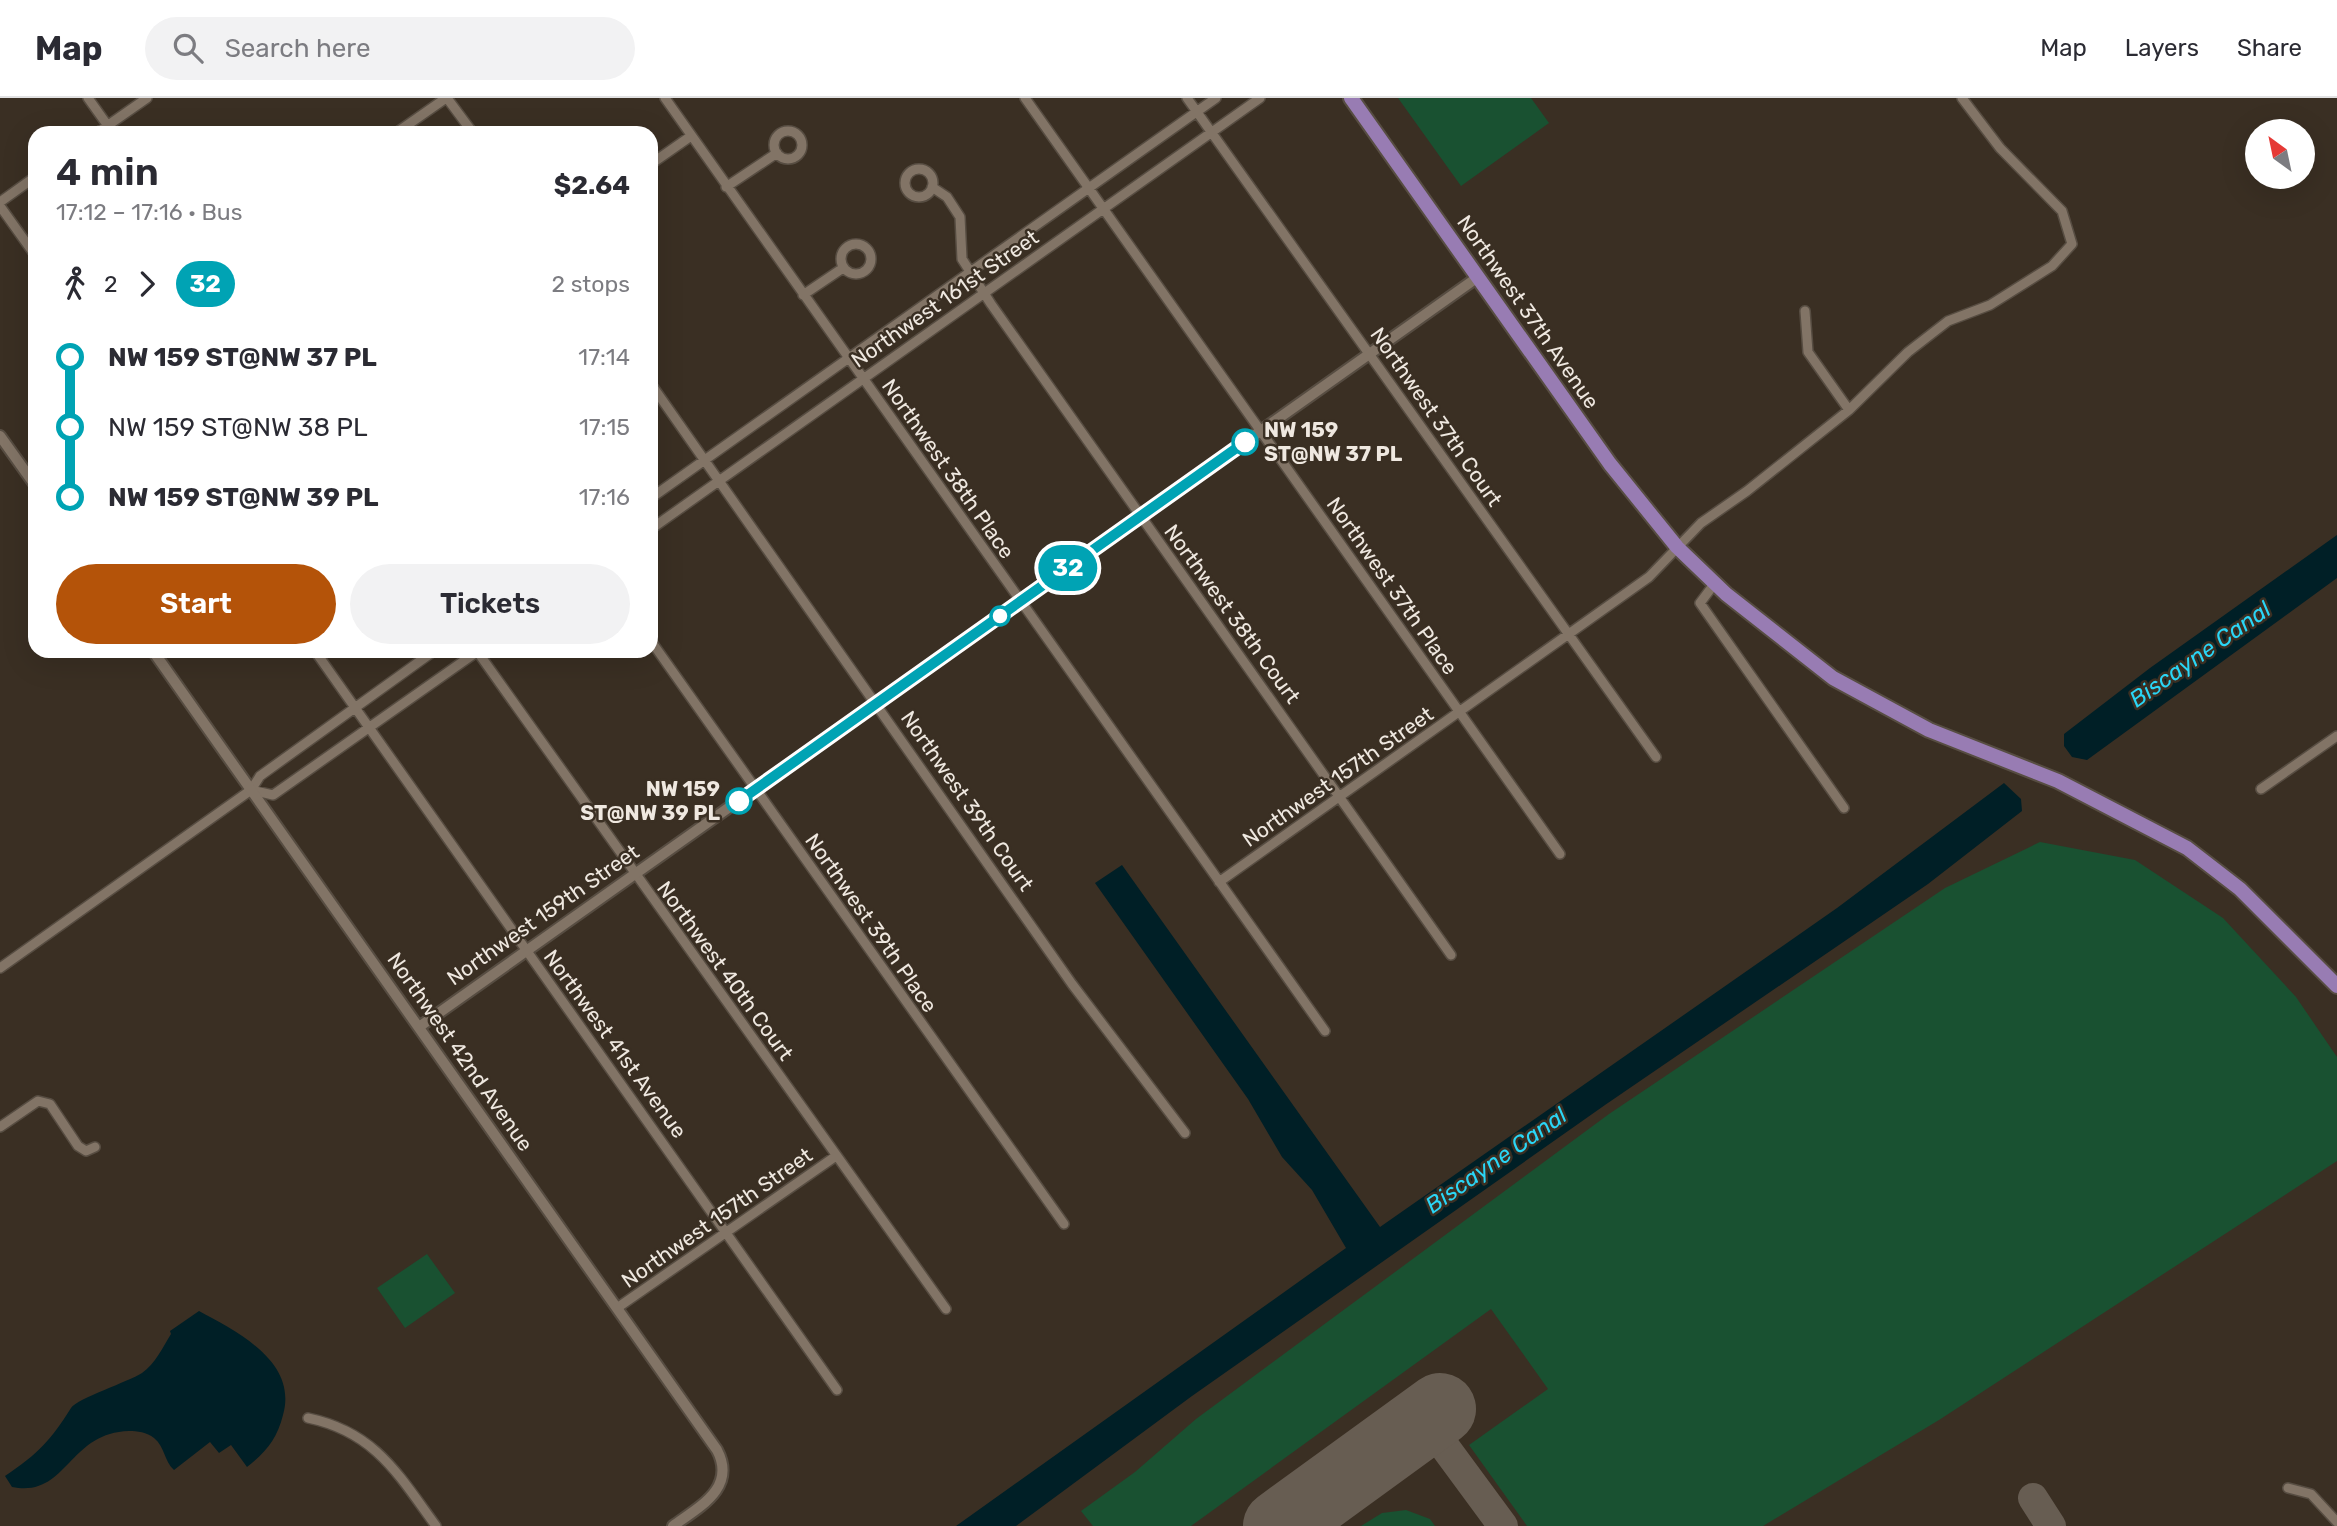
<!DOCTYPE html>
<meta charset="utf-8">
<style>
:root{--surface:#fff;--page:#f2f2f3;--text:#2b2b33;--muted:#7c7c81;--line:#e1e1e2;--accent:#b45309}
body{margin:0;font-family:Rubik,sans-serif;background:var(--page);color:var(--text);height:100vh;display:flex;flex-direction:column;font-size:26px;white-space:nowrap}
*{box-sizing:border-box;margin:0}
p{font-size:23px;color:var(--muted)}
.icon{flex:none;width:38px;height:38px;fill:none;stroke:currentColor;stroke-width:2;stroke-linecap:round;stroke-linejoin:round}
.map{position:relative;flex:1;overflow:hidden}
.sheet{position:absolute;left:28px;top:28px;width:630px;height:532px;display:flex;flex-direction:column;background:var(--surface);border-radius:21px;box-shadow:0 7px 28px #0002}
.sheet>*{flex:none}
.badge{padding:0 14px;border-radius:23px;font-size:24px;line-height:46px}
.needle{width:46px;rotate:327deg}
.fabs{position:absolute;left:2245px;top:21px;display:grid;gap:14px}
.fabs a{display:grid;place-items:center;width:70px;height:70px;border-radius:50%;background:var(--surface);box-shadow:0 7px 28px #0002;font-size:35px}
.map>.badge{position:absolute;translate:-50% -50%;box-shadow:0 0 0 4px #fff}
.legs{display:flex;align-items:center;gap:10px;height:77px;padding:0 28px;font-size:23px}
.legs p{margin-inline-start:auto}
.head{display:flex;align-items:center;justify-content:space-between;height:119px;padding:0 28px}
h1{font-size:38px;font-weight:600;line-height:52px}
.action{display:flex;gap:14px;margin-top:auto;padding:14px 28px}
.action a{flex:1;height:80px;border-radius:42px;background:var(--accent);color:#fff;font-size:28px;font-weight:600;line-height:80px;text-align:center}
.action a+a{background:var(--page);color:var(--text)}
ul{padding:0 28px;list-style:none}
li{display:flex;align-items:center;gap:24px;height:70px;font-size:26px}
li i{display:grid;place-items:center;width:10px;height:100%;margin:0 9px;background:currentColor}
li i::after{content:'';width:18px;height:18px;margin:-9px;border:5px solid;border-radius:50%;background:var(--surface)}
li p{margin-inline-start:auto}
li:first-child i{background:linear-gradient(#0000 50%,currentColor 0)}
li:last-child i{background:linear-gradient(currentColor 50%,#0000 0)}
header{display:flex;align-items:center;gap:42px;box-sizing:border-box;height:98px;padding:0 35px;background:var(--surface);border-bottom:2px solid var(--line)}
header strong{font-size:33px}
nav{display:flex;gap:38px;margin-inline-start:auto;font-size:24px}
.search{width:490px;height:63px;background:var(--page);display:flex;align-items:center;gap:18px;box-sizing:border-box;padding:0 24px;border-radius:38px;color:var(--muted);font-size:26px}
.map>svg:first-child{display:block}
.green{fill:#195131}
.water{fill:#001f26}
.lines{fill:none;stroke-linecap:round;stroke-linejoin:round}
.taxiway{stroke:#675d52;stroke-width:30}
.runway{stroke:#675d52;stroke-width:72}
.minor-casing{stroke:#574d42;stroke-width:12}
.tertiary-casing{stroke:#574d42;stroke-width:14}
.primary-casing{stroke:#574d42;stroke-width:18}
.minor{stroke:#827466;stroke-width:9}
.tertiary{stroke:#827466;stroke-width:10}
.primary{stroke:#987cb3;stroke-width:14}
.line-1-casing{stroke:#fff;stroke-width:16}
.line-1{stroke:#00a3b4;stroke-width:10}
.stop-1-dot{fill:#fff;stroke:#00a3b4;stroke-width:3.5}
.labels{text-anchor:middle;stroke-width:5;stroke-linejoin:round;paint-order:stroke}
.street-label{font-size:21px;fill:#efe8e0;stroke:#3a2f23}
.stop-label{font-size:21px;font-weight:bold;fill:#efe8e0;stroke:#3a2f23;text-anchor:start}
.water-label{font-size:23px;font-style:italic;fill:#2ad6f6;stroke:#3a2f23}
</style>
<header>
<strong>Map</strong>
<div class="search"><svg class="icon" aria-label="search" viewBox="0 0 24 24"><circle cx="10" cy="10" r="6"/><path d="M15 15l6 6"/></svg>Search here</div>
<nav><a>Map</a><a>Layers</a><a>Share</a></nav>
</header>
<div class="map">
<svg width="2337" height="1428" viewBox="0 0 2337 1428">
<rect width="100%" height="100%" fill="#3a2f23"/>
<!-- green -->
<path class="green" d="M1398 0H1531L1549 25 1461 88Z
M2040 744 2135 762 2223 820 2296 899 2337 959V1063L1939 1322 1763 1428H1527L1469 1347 1548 1291 1491 1211 1191 1428H1093L1081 1413 1135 1374 1196 1321 1609 1016 1945 790Z
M427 1156 455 1195 405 1230 377 1190Z
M1406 1412 1430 1421 1435 1428H1361L1382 1415Z"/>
<!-- water -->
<path class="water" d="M2337 437V480L2087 662 2072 659 2064 648V636L2150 570Z
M2004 685 2021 701 2022 713 1928 786 1605 1007 1192 1298 1016 1428H956L1346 1150 1312 1092 1282 1059 1248 1001 1095 785 1122 767 1380 1129 1837 810Z
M199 1213C238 1234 298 1264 283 1317 277 1341 266 1354 247 1369L231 1347 219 1355 210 1344 174 1372C164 1363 165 1349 154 1340 147 1334 137 1333 129 1333 67 1335 68 1400 12 1389L5 1378C38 1356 51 1342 71 1310 78 1300 128 1284 142 1275 155 1266 163 1249 171 1236L170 1233Z"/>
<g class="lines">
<!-- taxiway -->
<path class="taxiway" d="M1425 1322 1503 1428
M2033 1400 2051 1428"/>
<!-- runway -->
<path class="runway" d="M1279 1428 1440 1311"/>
<defs>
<path id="minor" d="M88 0 113 35
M447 0 473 35
M665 0 1325 933
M1025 0 1560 756
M1187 0 1656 659
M774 47a14 14 0 1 1 28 0a14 14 0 1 1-28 0Z
M97 35 147 0
M396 35 446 0
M651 66 691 38
M905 85a14 14 0 1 1 28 0a14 14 0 1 1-28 0Z
M726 89 777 55
M932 89 947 99 960 119 962 161 991 206 1451 857
M0 104 35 79
M0 108 35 157
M841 161a15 15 0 1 1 30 0a15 15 0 1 1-30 0Z
M803 197 843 170
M1805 213 1808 254 1849 312
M651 286 1072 886 1185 1035
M651 400 1216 0
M651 431 1260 0
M1715 485 1700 505 1844 710
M651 543 1064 1126
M315 553 837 1292
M477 553 946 1211
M2261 691 2337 638
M251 692 273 697 478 553
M1219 784 1649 479 1701 425 1747 393 1849 312 1908 254 1948 223 1990 207 2052 168 2072 146 2062 113 2000 50 1962 0
M0 870 251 692 260 678 434 553
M0 1029 38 1003 50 1006 78 1048 86 1053 95 1049
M617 1210 836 1058
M308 1320C375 1334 398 1376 436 1428
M2288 1390 2311 1396 2337 1424"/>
<path id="tertiary" d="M0 338 35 387
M153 553 717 1352C737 1390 699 1409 673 1428
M419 929 1478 179"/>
<path id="primary" d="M1351 0 1610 366 1677 449 1726 496 1833 580 1929 632 2058 683 2187 750 2240 791 2337 888"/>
</defs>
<!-- minor casing -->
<use href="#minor" class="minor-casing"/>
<!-- tertiary casing -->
<use href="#tertiary" class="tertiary-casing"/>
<!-- primary casing -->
<use href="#primary" class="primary-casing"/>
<!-- minor -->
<use href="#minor" class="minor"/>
<!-- tertiary -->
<use href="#tertiary" class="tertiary"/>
<!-- primary -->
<use href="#primary" class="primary"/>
</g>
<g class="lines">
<defs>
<path id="line-1" d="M739 703 1245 344"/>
</defs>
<!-- line-1 casing -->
<use href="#line-1" class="line-1-casing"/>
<!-- line-1 -->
<use href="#line-1" class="line-1"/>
</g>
<!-- markers -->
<g class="stop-1-dot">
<circle cx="1245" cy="344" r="12"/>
<circle cx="1000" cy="518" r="9"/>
<circle cx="739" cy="703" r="12"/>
</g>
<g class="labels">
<!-- street labels -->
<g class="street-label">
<text transform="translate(945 201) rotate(-35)" y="7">Northwest 161st Street</text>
<text transform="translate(1528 214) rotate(55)" y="7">Northwest 37th Avenue</text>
<text transform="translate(1436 319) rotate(55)" y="7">Northwest 37th Court</text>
<text transform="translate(948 371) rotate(55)" y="7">Northwest 38th Place</text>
<text transform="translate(1392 488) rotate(55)" y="7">Northwest 37th Place</text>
<text transform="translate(1232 516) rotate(54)" y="7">Northwest 38th Court</text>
<text transform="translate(1338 679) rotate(-35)" y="7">Northwest 157th Street</text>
<text transform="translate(967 703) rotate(55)" y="7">Northwest 39th Court</text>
<text transform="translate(543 817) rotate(-35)" y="7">Northwest 159th Street</text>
<text transform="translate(871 825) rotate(55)" y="7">Northwest 39th Place</text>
<text transform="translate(725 873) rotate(54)" y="7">Northwest 40th Court</text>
<text transform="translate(615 946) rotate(54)" y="7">Northwest 41st Avenue</text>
<text transform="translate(460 954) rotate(55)" y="7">Northwest 42nd Avenue</text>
<text transform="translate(717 1120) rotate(-35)" y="7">Northwest 157th Street</text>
</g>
<!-- stop labels -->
<g class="stop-label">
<text x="1264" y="339">NW 159<tspan x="1264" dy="24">ST@NW 37 PL</tspan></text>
<text x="720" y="698" text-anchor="end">NW 159<tspan x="720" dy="24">ST@NW 39 PL</tspan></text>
</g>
<!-- water labels -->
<g class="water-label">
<text transform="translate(2200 556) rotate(-35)" y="8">Biscayne Canal</text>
<text transform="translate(1496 1062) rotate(-35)" y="8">Biscayne Canal</text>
</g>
</g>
</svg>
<div class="fabs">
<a><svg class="needle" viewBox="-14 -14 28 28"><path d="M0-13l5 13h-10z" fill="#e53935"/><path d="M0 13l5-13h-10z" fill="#7c7c81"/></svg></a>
</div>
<b class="badge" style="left:1068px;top:470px;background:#00a3b4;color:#fff">32</b>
<section class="sheet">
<div class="head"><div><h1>4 min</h1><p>17:12 – 17:16 · Bus</p></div><b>$2.64</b></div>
<div class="legs"><svg class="icon" aria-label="walk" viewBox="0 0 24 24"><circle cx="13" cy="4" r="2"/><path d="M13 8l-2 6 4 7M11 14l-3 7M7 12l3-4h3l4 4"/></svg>2<svg class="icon" aria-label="forward" viewBox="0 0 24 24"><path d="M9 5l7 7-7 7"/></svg><b class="badge" style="background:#00a3b4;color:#fff">32</b><p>2 stops</p></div>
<ul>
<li><i style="color:#00a3b4"></i><b>NW 159 ST@NW 37 PL</b><p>17:14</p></li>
<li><i style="color:#00a3b4"></i><span>NW 159 ST@NW 38 PL</span><p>17:15</p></li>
<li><i style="color:#00a3b4"></i><b>NW 159 ST@NW 39 PL</b><p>17:16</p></li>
</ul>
<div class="action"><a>Start</a><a>Tickets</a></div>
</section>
</div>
